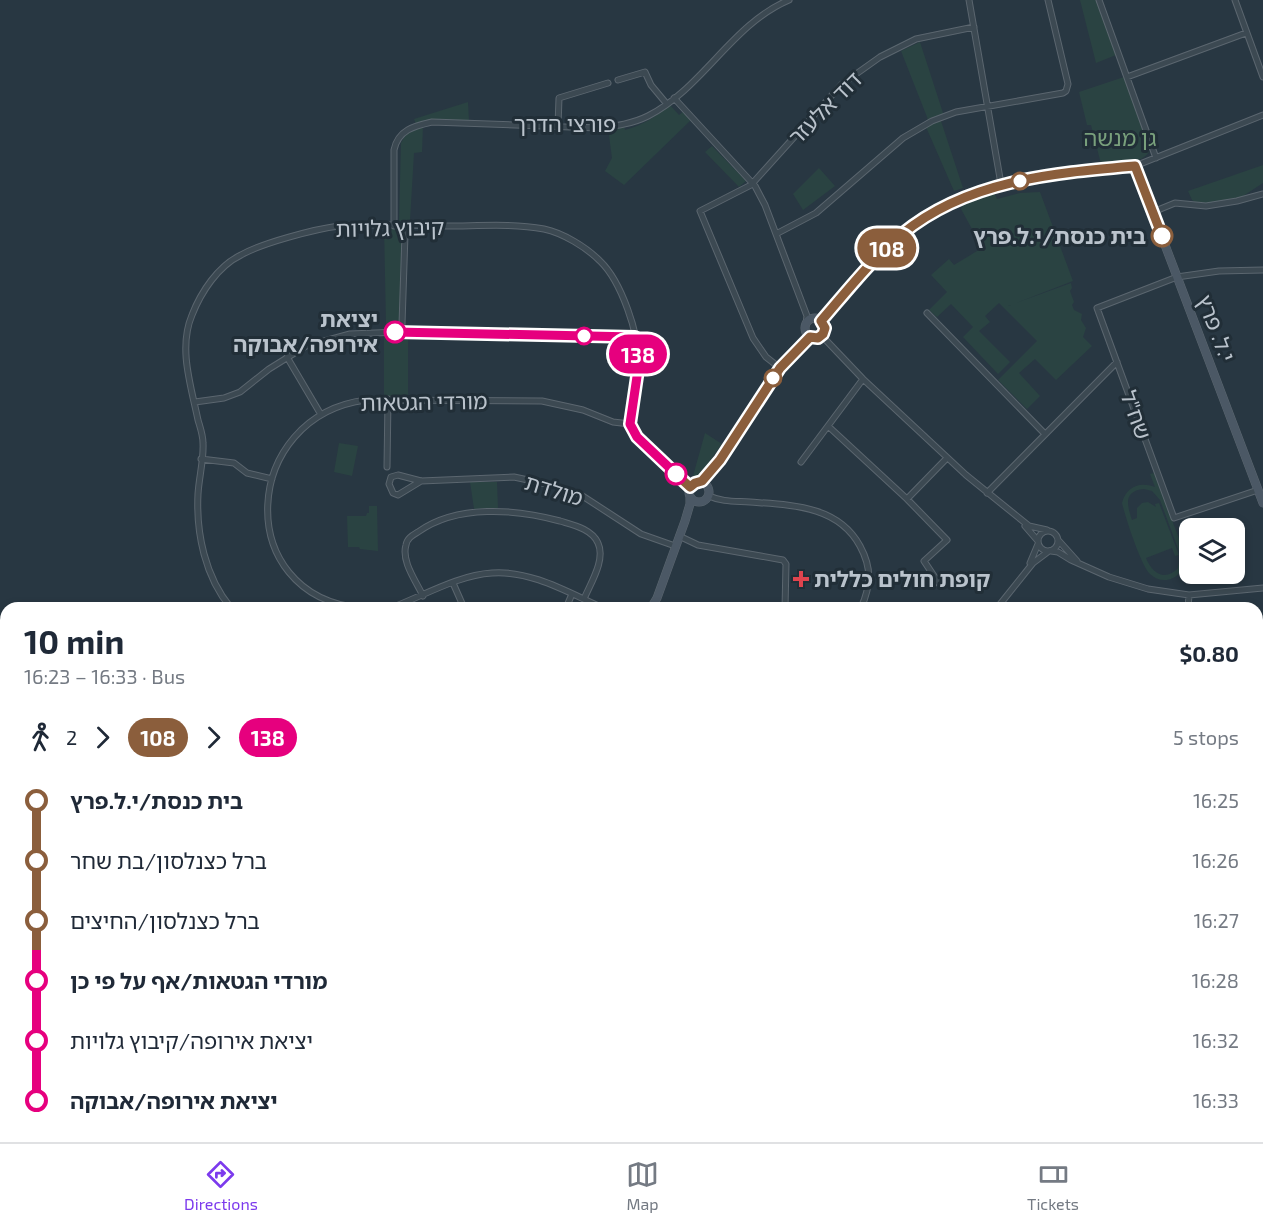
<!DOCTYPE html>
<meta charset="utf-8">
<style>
:root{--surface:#fff;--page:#f6f6f7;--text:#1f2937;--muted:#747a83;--line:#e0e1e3;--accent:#7c3aed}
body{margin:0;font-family:"Exo 2","Noto Sans Hebrew",sans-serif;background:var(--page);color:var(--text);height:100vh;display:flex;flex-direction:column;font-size:22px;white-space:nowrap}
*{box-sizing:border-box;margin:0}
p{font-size:20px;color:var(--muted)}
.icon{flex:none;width:33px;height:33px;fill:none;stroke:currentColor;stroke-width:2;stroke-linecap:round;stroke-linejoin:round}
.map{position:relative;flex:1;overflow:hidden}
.panel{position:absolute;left:0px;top:602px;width:1263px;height:542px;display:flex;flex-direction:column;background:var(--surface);border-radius:18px 18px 0 0;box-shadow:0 3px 9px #0003}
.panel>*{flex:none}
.badge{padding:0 12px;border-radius:20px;font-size:21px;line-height:39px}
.buttons{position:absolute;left:1179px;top:518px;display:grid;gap:12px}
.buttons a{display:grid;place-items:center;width:66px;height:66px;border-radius:12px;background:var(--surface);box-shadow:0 3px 9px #0003;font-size:30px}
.map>.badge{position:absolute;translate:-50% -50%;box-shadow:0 0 0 3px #fff}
.legs{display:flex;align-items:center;gap:9px;height:66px;padding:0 24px;font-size:20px}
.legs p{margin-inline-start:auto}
.headline{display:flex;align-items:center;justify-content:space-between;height:102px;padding:0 24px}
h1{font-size:33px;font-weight:700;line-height:45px}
ul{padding:0 24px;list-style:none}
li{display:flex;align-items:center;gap:21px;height:60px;font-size:22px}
li i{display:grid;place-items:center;width:9px;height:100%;margin:0 8px;background:currentColor}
li i::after{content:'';width:15px;height:15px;margin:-8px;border:4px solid;border-radius:50%;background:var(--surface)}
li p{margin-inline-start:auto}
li:first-child i{background:linear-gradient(#0000 50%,currentColor 0)}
li:last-child i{background:linear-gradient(currentColor 50%,#0000 0)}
.menu{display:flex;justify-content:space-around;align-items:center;height:84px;border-top:2px solid var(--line);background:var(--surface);font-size:16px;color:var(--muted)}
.menu a{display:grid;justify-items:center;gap:3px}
.menu .on{color:var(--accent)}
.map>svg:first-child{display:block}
.green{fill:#2a4342;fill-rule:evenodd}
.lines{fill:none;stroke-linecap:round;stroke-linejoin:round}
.street-casing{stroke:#5b666f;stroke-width:7}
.secondary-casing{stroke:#5b666f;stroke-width:9}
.street{stroke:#3c4952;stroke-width:5}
.secondary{stroke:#4b5865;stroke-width:8}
.line-1-casing{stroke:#fff;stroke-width:14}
.line-2-casing{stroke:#fff;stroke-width:14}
.line-1{stroke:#8b5e3c;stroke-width:9}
.line-2{stroke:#e6007e;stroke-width:9}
.stop-1-dot{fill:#fff;stroke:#8b5e3c;stroke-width:3}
.stop-2-dot{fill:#fff;stroke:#e6007e;stroke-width:3}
.health-dot{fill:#e0444e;stroke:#212e37;stroke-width:2}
.labels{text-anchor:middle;stroke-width:6;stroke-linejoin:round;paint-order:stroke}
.street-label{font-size:22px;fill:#bac3cc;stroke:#212e37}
.park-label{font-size:22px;fill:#79a07c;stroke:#212e37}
.stop-label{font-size:22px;font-weight:bold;fill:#bac3cc;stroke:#212e37;text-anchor:end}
.poi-label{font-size:22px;font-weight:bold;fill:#bac3cc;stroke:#212e37;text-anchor:start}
</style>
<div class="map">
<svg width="1263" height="1142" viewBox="0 0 1263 1142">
<rect width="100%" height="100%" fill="#283742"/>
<!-- green -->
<path class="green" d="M1080 0H1098L1116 55 1096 63Z
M920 42 944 116 940 118 963 188 954 191 926 127 929 124 927 117 901 51Z
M1124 77 1149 147V152C1140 165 1116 164 1101 164L1091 125H1087L1079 92Z
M468 102 469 121 416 124 414 119Z
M670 105 679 115 684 111 692 119 624 185 605 171 612 158 608 128 624 125 625 130C643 125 655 117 670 105Z
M423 126 422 152 414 153 410 221H399L401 143 408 131Z
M712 146 746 181 739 187 705 152Z
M1263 165V183L1240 198 1205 204H1198L1192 200 1188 191Z
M819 168 835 186 803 210 793 194Z
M994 192 997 199 1020 193 1040 192 1073 281 1008 306 1071 283 1072 288 1070 291 1074 302 1072 305 1074 310 1082 314 1081 320 1086 328 1083 337 1092 346 1056 380 1035 359 1019 373 1040 396 1027 409 998 380 1037 341 999 303 985 316 990 322 979 331 1010 362 998 374 963 337 973 327 951 304 937 317 929 310 947 292 931 275 949 259 954 265 982 248 975 228 972 229 961 209 964 203Z
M384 226H403L402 324H386Z
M384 335H408V396H384Z
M705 433 722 444 700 475 695 477 693 476Z
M339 443 358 446 352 476 334 472Z
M1154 473 1188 562C1181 566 1181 575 1173 578 1165 582 1156 580 1150 574 1141 566 1125 516 1122 503 1126 487 1139 481 1155 487L1150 474ZM1144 489 1152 491 1160 500 1180 554 1178 568C1165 582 1152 573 1146 558L1172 548 1175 556 1179 555 1159 503 1155 504 1156 507 1148 502 1142 503 1137 508V518L1132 520C1127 505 1123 491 1144 489Z
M470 482H497L498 508 474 509Z
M369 506H377L378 551 360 549 359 547H348L347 516H366L367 513H369Z
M817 1137H934L925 1142H812Z"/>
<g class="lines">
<defs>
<path id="street" d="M969 0 1001 184
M1099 0 1156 158
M1235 0 1263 77
M1127 77 1246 33
M618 80 645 72 651 85 666 103
M674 98 755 186 765 205 807 316 806 324
M558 126 559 98 608 83
M1135 166 1263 115
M1153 212 1175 203 1206 206 1237 201 1263 194
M394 226V150C398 130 414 126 432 122L599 128C615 126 632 124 648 116 703 88 732 24 789 0
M776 234 816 213 903 138 932 121 956 112 1063 93 1066 91 1068 84 1048 0
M927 313 1044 433
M399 332 402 324 405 234 403 226
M822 336 863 379 966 475 1029 526 1047 530
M287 357 320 413
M780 368 766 357 753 338 700 211 751 185 842 84 880 57 916 39 974 27
M195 402 224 398 240 392 269 369 306 346 350 334 399 332 635 337
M630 424 637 437 690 487
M828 426 907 499 947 540 924 561 940 585
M201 459 234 463 247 473 272 479
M801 462 863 379
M387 467 388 399
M421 481 398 495 393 493 389 484 391 477 398 475 421 481 514 477 556 486 581 495 641 534 675 546
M1258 490 1174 518 1097 308 1177 277 1219 271 1263 270
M987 493 1117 362
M709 496C722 502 735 501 750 502 790 505 838 505 860 546 872 568 871 585 861 608
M907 499 947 458
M1025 526 1038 541
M1038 541a10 10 0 1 1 20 0a10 10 0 1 1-20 0Z
M679 536 698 545 783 560 786 564 785 608
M1059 541 1077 561
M1051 551 1058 552 1071 560 1109 577 1148 589 1189 595 1263 588
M1030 563 1038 544
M453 583 464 608
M423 596C416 581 401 561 406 545 407 538 413 535 418 532 457 504 516 509 560 521 573 525 592 529 598 543 606 560 590 584 584 599
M231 608C205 577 196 533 198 494 199 477 204 459 203 443 203 435 200 427 198 420 191 386 178 348 192 315 201 292 218 266 241 255 262 243 315 229 339 226 374 223 411 226 446 226 478 226 512 223 544 229 563 233 586 247 600 261 621 281 640 335 638 364 638 384 633 404 630 424
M360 608C231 595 241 416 366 400L542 401 583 410 613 422 630 424
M391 608C423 596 458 575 492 573 531 570 569 593 603 608
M566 608 572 594
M997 608 1033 563 1049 551
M1188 608 1189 595
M1257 646 1263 643
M1257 692 1263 689
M1257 785 1263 775
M1257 805 1263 809
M1257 884 1263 874
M0 1095 6 1091
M255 1137 260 1142
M707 1137 712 1142
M25 1142 38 1137
M380 1142V1137
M654 1142 659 1137
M802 1142 807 1137
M1126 1142 1128 1137"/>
<path id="secondary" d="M805 328a10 10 0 1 1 20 0a10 10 0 1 1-20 0Z
M821 320C847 291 872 259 902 233 967 180 1054 172 1135 166L1263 503
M689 492a10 10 0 1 1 20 0a10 10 0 1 1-20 0Z
M699 482 720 460 780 368 810 337
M651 608 657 598 685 521 690 504V497
M1257 708 1263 705
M1257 715 1263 712
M1257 1056 1263 1061
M1257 1063 1263 1068
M1017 1137 1020 1142
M1026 1137 1029 1142
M582 1142 586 1137
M597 1142 601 1137"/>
</defs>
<!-- street casing -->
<use href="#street" class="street-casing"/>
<!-- secondary casing -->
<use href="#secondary" class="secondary-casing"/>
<!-- street -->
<use href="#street" class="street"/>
<!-- secondary -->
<use href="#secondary" class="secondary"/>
</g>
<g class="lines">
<defs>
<path id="line-1" d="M676 474 690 487 695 483 702 481 720 460 780 368 810 337 818 338 823 334 825 328 821 321C847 291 872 259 902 234 967 180 1055 173 1135 166L1162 236"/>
<path id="line-2" d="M395 332 635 337 639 363 630 424 637 437 676 474"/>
</defs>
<!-- line-1 casing -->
<use href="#line-1" class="line-1-casing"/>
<!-- line-2 casing -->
<use href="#line-2" class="line-2-casing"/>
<!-- line-1 -->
<use href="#line-1" class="line-1"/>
<!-- line-2 -->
<use href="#line-2" class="line-2"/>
</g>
<!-- markers -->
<g class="stop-1-dot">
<circle cx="1020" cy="181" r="8"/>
<circle cx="1162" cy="236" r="10"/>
<circle cx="773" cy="378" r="8"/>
</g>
<g class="stop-2-dot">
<circle cx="395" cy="332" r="10"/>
<circle cx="584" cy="336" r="8"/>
<circle cx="676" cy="474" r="10"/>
</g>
<path class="health-dot" d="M798 570h6v6h6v6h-6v6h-6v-6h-6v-6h6z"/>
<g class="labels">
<!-- street labels -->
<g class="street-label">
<text transform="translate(825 108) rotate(-45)" y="8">דוד אלעזר</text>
<text x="565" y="132">פורצי הדרך</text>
<text transform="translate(390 228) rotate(-1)" y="8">קיבוץ גלויות</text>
<text transform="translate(1216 328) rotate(69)" y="8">י.ל. פרץ</text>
<text transform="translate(424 402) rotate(-1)" y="8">מורדי הגטאות</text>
<text transform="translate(1136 415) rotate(70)" y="8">שח"ל</text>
<text transform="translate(554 490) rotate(17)" y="8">מולדת</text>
</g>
<!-- park labels -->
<g class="park-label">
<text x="1120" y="146">גן מנשה</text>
</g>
<!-- stop labels -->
<g class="stop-label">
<text x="1146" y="244">בית כנסת/י.ל.פרץ</text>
<text x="378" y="327">יציאת<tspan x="378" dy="25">אירופה/אבוקה</tspan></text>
</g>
<!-- poi labels -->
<g class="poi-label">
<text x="814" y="587">קופת חולים כללית</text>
</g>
</g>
</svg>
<div class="buttons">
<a><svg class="icon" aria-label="layers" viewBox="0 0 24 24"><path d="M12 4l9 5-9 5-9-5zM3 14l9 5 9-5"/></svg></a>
</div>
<b class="badge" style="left:887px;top:248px;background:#8b5e3c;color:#fff">108</b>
<b class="badge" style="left:638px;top:354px;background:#e6007e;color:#fff">138</b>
<section class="panel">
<div class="headline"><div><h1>10 min</h1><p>16:23 – 16:33 · Bus</p></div><b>$0.80</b></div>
<div class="legs"><svg class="icon" aria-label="walk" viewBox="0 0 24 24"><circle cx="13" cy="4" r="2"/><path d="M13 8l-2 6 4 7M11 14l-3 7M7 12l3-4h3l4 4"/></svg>2<svg class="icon" aria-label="forward" viewBox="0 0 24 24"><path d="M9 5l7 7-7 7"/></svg><b class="badge" style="background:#8b5e3c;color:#fff">108</b><svg class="icon" aria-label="forward" viewBox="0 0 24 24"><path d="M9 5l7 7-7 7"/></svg><b class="badge" style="background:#e6007e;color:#fff">138</b><p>5 stops</p></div>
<ul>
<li><i style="color:#8b5e3c"></i><b>בית כנסת/י.ל.פרץ</b><p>16:25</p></li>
<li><i style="color:#8b5e3c"></i><span>ברל כצנלסון/בת שחר</span><p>16:26</p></li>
<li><i style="color:#8b5e3c"></i><span>ברל כצנלסון/החיצים</span><p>16:27</p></li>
<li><i style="color:#e6007e"></i><b>מורדי הגטאות/אף על פי כן</b><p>16:28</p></li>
<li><i style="color:#e6007e"></i><span>יציאת אירופה/קיבוץ גלויות</span><p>16:32</p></li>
<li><i style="color:#e6007e"></i><b>יציאת אירופה/אבוקה</b><p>16:33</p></li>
</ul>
</section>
</div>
<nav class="menu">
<a class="on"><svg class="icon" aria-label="directions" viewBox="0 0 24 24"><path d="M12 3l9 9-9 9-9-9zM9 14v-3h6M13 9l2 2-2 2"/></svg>Directions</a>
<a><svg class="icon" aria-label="map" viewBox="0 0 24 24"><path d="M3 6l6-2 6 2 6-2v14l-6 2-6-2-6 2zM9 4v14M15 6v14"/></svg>Map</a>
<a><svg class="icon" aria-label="tickets" viewBox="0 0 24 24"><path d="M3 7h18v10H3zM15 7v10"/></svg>Tickets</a>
</nav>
